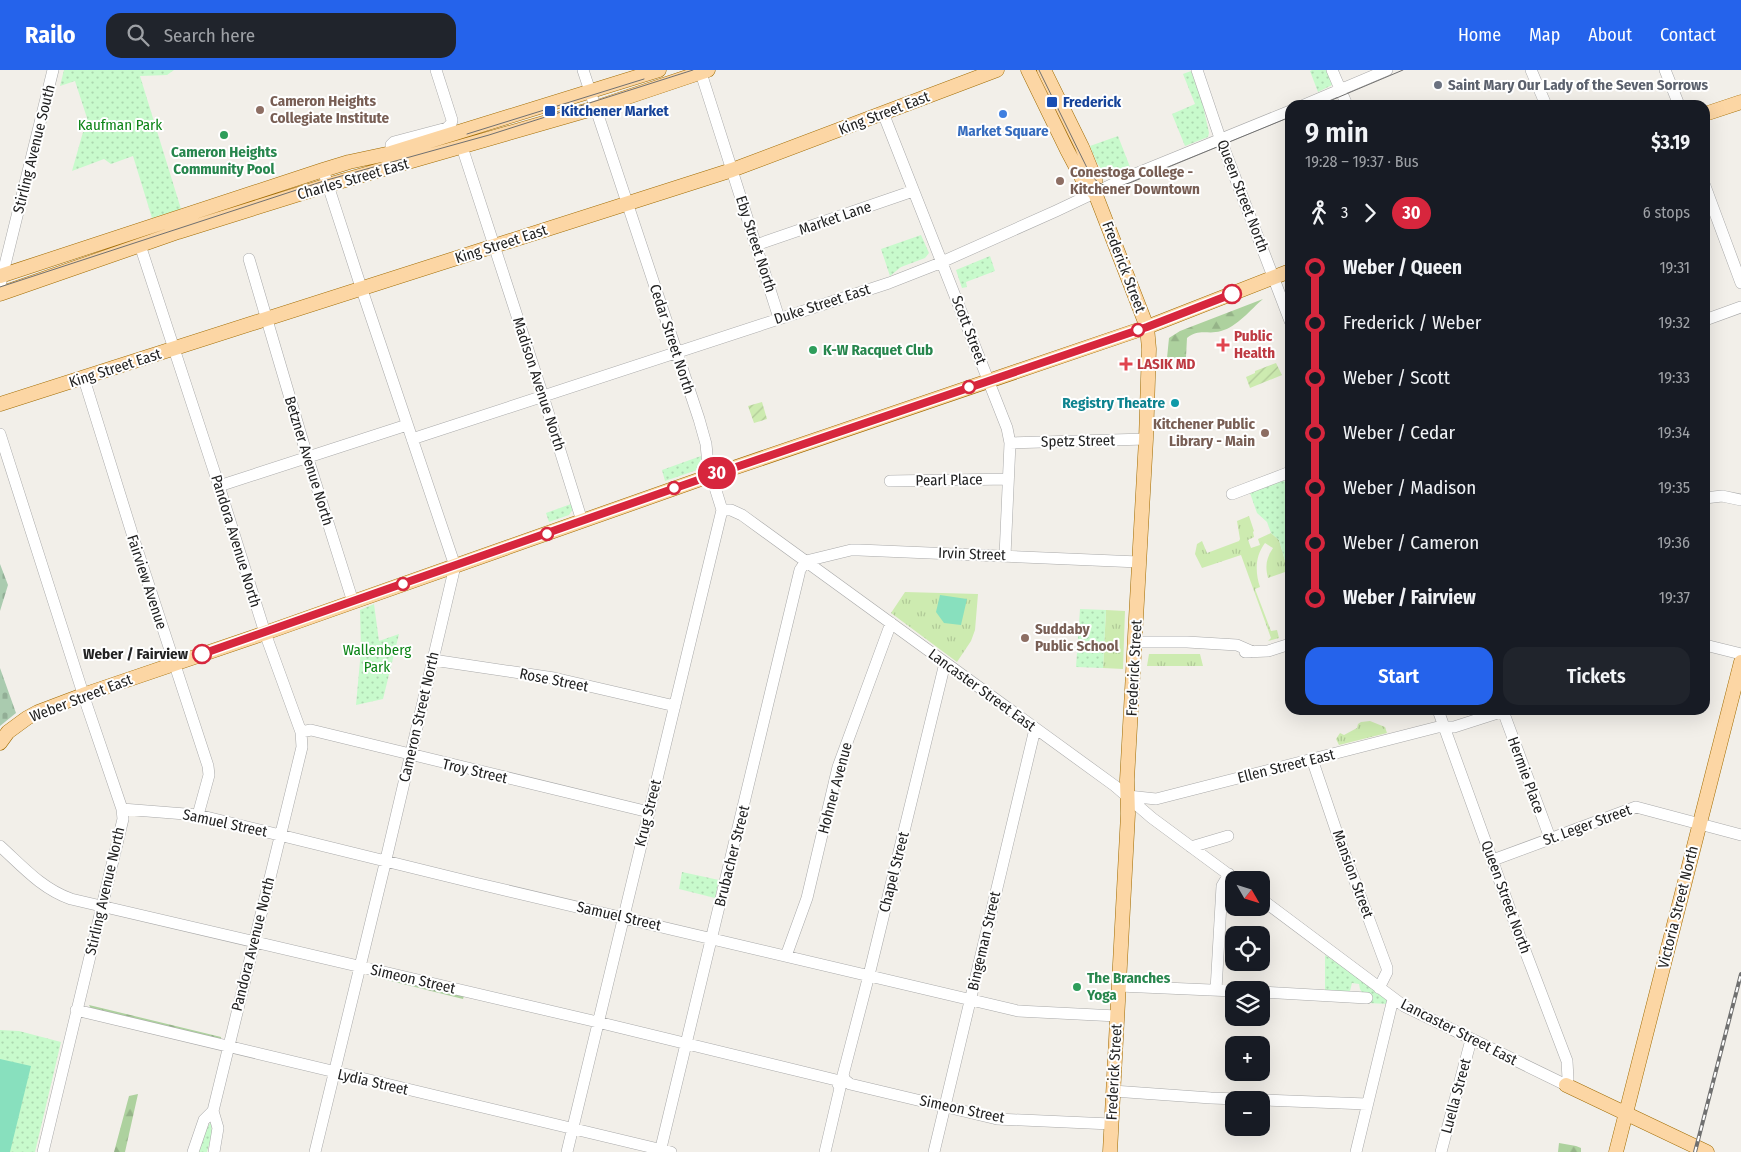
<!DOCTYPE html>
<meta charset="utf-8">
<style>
:root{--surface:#171b24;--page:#20242c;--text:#f1f3f6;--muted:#9ea1a6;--accent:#2563eb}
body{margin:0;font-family:"Fira Sans Condensed",sans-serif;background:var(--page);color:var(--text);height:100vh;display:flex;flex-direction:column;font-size:19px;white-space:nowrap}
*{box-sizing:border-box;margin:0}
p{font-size:16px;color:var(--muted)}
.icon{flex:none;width:28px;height:28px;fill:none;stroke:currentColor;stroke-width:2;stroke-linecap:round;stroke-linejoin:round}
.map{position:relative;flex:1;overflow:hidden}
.sheet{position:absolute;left:1285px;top:30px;width:425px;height:615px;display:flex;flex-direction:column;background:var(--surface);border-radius:15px;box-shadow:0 5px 20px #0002}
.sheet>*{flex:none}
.badge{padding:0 10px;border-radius:16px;font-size:18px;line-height:32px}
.needle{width:32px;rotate:129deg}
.buttons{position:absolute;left:1225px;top:801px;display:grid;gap:10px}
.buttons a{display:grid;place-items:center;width:45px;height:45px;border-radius:10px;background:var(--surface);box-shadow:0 5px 20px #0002;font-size:25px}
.map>.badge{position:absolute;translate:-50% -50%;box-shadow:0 0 0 2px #fff}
.legs{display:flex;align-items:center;gap:8px;height:55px;padding:0 20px;font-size:16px}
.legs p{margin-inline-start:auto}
.overview{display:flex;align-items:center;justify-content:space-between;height:85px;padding:0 20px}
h1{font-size:28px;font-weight:600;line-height:38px}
.primary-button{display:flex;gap:10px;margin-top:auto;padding:10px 20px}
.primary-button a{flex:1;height:58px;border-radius:15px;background:var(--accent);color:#fff;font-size:20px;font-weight:600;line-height:58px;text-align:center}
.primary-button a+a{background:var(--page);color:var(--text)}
ul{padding:0 20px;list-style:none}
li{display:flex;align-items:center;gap:18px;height:55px;font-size:19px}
li i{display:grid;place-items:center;width:8px;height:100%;margin:0 6px;background:currentColor}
li i::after{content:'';width:12px;height:12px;margin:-6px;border:4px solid;border-radius:50%;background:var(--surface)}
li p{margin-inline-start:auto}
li:first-child i{background:linear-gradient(#0000 50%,currentColor 0)}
li:last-child i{background:linear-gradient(currentColor 50%,#0000 0)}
header{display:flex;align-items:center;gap:30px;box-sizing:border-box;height:70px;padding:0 25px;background:var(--accent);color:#fff}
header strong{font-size:24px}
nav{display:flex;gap:28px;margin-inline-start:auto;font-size:18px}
.search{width:350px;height:45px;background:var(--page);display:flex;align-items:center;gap:12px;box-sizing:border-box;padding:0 18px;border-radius:15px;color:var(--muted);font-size:19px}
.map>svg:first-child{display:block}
.grass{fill:url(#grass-tufts)}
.forest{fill:url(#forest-firs)}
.cemetery{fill:url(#cemetery-stones)}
.park{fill:url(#park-dots)}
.garden{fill:url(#garden-furrows)}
.pitch{fill:#88e0be}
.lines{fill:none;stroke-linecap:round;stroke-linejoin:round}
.minor-casing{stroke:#a9a9a9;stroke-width:12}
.major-casing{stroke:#a06b00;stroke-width:15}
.minor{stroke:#fff;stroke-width:11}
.major{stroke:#fcd6a4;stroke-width:14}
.tram{stroke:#707070;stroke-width:1}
.rail-casing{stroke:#707070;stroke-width:4}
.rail{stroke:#fff;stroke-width:2;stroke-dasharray:5.5;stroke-linecap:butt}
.line-1-casing{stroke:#fff;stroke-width:11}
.line-1{stroke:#d7263d;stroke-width:8}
.worship-dot{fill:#6b7280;stroke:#fff;stroke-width:2}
.transit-dot{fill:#1a4fb4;stroke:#fff;stroke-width:2}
.education-dot{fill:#8d6e63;stroke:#fff;stroke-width:2}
.shop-dot{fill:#3f7fe0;stroke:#fff;stroke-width:2}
.leisure-dot{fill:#2e9e5b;stroke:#fff;stroke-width:2}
.stop-1-dot{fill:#fff;stroke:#d7263d;stroke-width:2.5}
.health-dot{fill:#e0444e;stroke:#fff;stroke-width:2}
.culture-dot{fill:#0f9aa8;stroke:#fff;stroke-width:2}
.labels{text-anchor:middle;stroke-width:4;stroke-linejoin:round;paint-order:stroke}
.worship-label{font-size:15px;font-weight:bold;fill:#5b616d;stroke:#fff;text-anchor:start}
.education-label{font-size:15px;font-weight:bold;fill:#785e54;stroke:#fff;text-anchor:start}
.transit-label{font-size:15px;font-weight:bold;fill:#164399;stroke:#fff;text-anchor:start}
.street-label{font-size:15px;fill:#222;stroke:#fff}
.park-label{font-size:15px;fill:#0c8416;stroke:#fff}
.shop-label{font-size:15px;font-weight:bold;fill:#366cbe;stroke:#fff}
.leisure-label{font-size:15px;font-weight:bold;fill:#27864d;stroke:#fff;text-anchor:start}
.health-label{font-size:15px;font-weight:bold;fill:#be3a42;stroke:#fff;text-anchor:start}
.culture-label{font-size:15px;font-weight:bold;fill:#0d838f;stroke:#fff;text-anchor:end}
.stop-label{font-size:15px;font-weight:bold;fill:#222;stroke:#fff;text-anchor:end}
</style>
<header>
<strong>Railo</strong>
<div class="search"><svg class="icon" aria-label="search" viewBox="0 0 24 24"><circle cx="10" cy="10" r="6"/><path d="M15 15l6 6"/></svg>Search here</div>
<nav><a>Home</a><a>Map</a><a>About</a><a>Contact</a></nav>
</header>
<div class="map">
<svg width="1741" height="1082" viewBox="0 0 1741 1082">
<defs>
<pattern id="grass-tufts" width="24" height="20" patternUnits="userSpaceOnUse" patternTransform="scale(1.25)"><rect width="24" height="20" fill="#cdebb0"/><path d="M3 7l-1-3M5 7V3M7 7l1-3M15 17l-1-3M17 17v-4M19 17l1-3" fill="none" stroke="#b0c997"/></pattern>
<pattern id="forest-firs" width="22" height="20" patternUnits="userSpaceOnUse" patternTransform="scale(1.25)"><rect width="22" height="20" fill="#add19e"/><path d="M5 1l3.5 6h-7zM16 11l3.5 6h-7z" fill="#95b388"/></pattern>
<pattern id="cemetery-stones" width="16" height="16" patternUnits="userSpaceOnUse" patternTransform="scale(1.25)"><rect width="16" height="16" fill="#aacbaf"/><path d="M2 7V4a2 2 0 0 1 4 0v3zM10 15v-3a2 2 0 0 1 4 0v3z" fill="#92ae96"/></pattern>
<pattern id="park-dots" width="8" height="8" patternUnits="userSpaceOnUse" patternTransform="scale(1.25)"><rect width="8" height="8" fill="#c8facc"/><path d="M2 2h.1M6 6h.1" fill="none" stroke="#acd6af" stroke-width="1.8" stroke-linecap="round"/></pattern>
<pattern id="garden-furrows" width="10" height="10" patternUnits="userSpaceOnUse" patternTransform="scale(1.25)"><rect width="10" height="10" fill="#cdebb0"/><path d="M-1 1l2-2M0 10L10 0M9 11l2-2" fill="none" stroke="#b0c997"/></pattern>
</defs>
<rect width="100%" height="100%" fill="#f2efe9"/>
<!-- grass -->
<path class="grass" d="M1249 446 1254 461 1253 462 1254 467 1248 470 1251 478 1260 475 1258 469 1271 463 1279 470 1288 501 1268 508C1265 496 1266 489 1273 478L1265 473C1255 486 1255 502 1260 517L1255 519 1271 561 1277 560 1279 568 1268 571 1271 568 1241 485 1202 498 1195 484 1197 474 1202 471 1207 483 1239 471 1240 469 1237 451Z
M905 522 978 524 975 560 971 571 957 592 891 543Z
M1106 540 1125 541 1123 599 1103 598Z
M1149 584H1200L1203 596H1147Z
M1370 651 1385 657 1387 663 1339 675 1336 669 1340 663 1344 665 1357 658 1358 654 1361 652Z"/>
<!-- forest -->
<path class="forest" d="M1263 229C1251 239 1237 257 1221 261 1208 265 1199 258 1187 268L1186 287 1167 288 1169 268 1180 261Z
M371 903 464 926 463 929 371 906Z
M89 935 221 967V970L91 939Z
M138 1024 125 1082H114L129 1026Z
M1559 1073 1576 1076 1581 1078V1082H1558Z"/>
<!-- cemetery -->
<path class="cemetery" d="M0 494 8 515 0 541Z
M0 598 16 643 0 656Z"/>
<!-- park -->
<path class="park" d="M64 0H174L167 5 140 6 181 139 152 148 133 86 111 94 104 89 72 101 87 48 75 11 60 16Z
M1312 0H1327L1332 15 1318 22 1310 1Z
M1191 1 1202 31 1209 63 1208 67 1185 76 1172 44 1195 34 1183 4Z
M1118 66 1130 97 1109 105 1105 104 1097 93 1090 76Z
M921 165 929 183 925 188 901 197 890 206 881 179Z
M990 186 995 201 966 212 967 217 962 218 956 200Z
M701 386 700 399 665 411 662 400Z
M1284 410 1290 426V508L1279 470 1271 463 1267 452 1257 443 1250 423Z
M571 434 573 439 569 445 549 452 546 443Z
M374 534 379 571 399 564 383 629 356 635 361 580 360 540Z
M1080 539 1106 540 1103 598 1076 597Z
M682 802 719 810 715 828 679 819Z
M1325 885 1363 910 1387 930 1388 934 1368 933 1360 919 1359 914 1352 913 1350 921 1347 923 1325 922Z
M0 960 19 961 61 972 35 1082H0Z
M211 1051 212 1064 207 1082H199L204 1064Z"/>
<!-- garden -->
<path class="garden" d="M1276 293 1282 305 1250 318 1246 307 1255 303V301Z
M762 332 767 349 754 353 748 336Z"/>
<!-- pitch -->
<path class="pitch" d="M940 525 967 529 961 555 944 553 936 542Z
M0 989 31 996 10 1082H0Z"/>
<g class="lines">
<defs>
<path id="minor" d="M1197 0 1220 68 1290 251
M1332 0 1347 35
M1531 0 1546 35
M1665 0 1679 35
M701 3 779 248
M1304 35 1387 0
M883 43 1007 358 1010 373 1005 486
M462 77 543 326 582 451
M391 83V75L394 72 447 58 451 54 452 50 436 0
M1705 116 1741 213
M140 175 219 416 265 563 301 662 302 677 213 1041 204 1050 193 1082
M756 175 913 121
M249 189 308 389 353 532
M0 215 53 0
M1705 250 1741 237
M84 309 135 473 208 696 209 705 198 745
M0 364 87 636 122 739 123 749 43 1082
M412 369 889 213 935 195 1056 141 1130 106 1290 41
M1010 373 1146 369
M890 411 1008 409
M219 416 407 355
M1232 424 1290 402
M1705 428 1722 426 1741 430
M722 440H731L742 445 1115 716 1152 748 1236 810
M806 491 851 480H859L1139 492
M1135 572H1187L1237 575 1253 582
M1705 575 1741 584
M1245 582 1268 581 1290 574
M433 590 554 608 675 636
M945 593 869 905 843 1005 845 1010 850 1014 997 1049 1111 1054
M1503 641 1550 768
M301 662 311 660 649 742
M1312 689 1337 763 1387 898V902L1379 918
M1128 726 1156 729 1438 657H1454L1507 640
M122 739 198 745 475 813 1018 941 1117 946
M0 776C22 796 42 819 71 829L589 950 836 1010 840 1018 825 1082
M1191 777 1228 766
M1493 790 1636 737 1741 765
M1261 829 1404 936 1566 1015 1568 1009 1567 991 1521 870 1438 640
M786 886 807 828 838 697 891 553
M1119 916 1234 921
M1216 920 1222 816 1229 804
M1261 922 1367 928
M76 940 671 1082
M1113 1021 1211 1028 1367 1034
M213 1041 218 1058 214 1082
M315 1082 383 802 455 496 359 211 323 100
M567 1082 722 440 708 395 706 374 699 349 583 0
M660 1082 800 500 806 491
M934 1082 1035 659
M1356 1082 1393 929
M1441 1082 1471 970"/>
<path id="major" d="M1028 0 1067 80 1085 114 1095 123
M1044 0 1082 77 1095 109V123L1147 257 1149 279 1146 369 1127 710 1128 744 1110 1082
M1705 44 1741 32
M0 206 323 100 349 92 391 83 659 0
M0 224 178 162 328 115 592 39 708 0
M0 334 732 100 997 0
M0 673 8 662 27 648 38 642 83 625 265 563 701 409 1147 257 1290 201
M1566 1015 1707 1082
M1616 1082 1741 592"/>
</defs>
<!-- minor casing -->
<use href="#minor" class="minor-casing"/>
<!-- major casing -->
<use href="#major" class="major-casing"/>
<!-- minor -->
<use href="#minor" class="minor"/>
<!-- major -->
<use href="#major" class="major"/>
<!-- tram -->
<path class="tram" d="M1039 0 1090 104C1102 120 1116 118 1132 112L1290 47
M1320 35 1403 0
M467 64 644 9
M0 217 327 110 489 65 693 0"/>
<defs>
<path id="rail" d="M1695 1082 1741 904"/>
</defs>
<!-- rail casing -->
<use href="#rail" class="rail-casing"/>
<!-- rail -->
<use href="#rail" class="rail"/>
</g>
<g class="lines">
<defs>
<path id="line-1" d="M202 584 701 409 1147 257 1232 224"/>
</defs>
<!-- line-1 casing -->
<use href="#line-1" class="line-1-casing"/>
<!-- line-1 -->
<use href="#line-1" class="line-1"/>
</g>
<!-- markers -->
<circle class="worship-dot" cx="1438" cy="15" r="5"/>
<g class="transit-dot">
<rect x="1046" y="26" width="12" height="12" rx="2.5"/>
<rect x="544" y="35" width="12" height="12" rx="2.5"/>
</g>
<g class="education-dot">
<circle cx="260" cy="40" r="5"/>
<circle cx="1060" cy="111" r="5"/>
<circle cx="1265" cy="363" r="5"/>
<circle cx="1025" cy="568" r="5"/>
</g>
<circle class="shop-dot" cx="1003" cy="44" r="5"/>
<g class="leisure-dot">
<circle cx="224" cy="65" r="5"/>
<circle cx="813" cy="280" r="5"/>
<circle cx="1077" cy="917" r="5"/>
</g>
<g class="stop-1-dot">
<circle cx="1232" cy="224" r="9"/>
<circle cx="1138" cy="260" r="6"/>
<circle cx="969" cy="317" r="6"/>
<circle cx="674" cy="418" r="6"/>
<circle cx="547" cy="464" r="6"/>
<circle cx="403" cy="514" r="6"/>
<circle cx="202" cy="584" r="9"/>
</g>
<g class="health-dot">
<path d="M1220.5 267.5h5v5h5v5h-5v5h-5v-5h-5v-5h5z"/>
<path d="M1123.5 286.5h5v5h5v5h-5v5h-5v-5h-5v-5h5z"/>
</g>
<circle class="culture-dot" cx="1175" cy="333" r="5"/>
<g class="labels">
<!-- worship labels -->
<g class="worship-label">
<text x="1448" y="20">Saint Mary Our Lady of the Seven Sorrows</text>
</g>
<!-- education labels -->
<g class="education-label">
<text x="270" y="36">Cameron Heights<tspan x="270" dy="17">Collegiate Institute</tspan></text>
<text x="1070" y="107">Conestoga College -<tspan x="1070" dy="17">Kitchener Downtown</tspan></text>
<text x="1255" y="359" text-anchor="end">Kitchener Public<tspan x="1255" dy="17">Library - Main</tspan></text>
<text x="1035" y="564">Suddaby<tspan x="1035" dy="17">Public School</tspan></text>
</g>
<!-- transit labels -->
<g class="transit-label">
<text x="1063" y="37">Frederick</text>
<text x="561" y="46">Kitchener Market</text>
</g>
<!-- street labels -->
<g class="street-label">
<text transform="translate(884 43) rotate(-21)" y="5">King Street East</text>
<text transform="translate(34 79) rotate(-76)" y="5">Stirling Avenue South</text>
<text transform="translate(353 109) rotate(-16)" y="5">Charles Street East</text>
<text transform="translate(1243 126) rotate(69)" y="5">Queen Street North</text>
<text transform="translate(835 148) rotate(-19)" y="5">Market Lane</text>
<text transform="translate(501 174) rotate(-18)" y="5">King Street East</text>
<text transform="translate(756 174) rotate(72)" y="5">Eby Street North</text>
<text transform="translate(1124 197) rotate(69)" y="5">Frederick Street</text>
<text transform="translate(822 234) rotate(-18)" y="5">Duke Street East</text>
<text transform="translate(969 260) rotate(69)" y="5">Scott Street</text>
<text transform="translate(672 269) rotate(72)" y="5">Cedar Street North</text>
<text transform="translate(115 298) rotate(-18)" y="5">King Street East</text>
<text transform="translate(539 314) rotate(72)" y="5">Madison Avenue North</text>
<text transform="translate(1078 371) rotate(-1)" y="5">Spetz Street</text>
<text transform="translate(309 391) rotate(73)" y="5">Betzner Avenue North</text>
<text transform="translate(949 410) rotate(-1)" y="5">Pearl Place</text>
<text transform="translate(236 471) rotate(73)" y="5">Pandora Avenue North</text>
<text transform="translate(972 484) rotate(2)" y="5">Irvin Street</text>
<text transform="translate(147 512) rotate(72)" y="5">Fairview Avenue</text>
<text transform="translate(1134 598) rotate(-87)" y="5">Frederick Street</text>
<text transform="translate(554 610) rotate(11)" y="5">Rose Street</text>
<text transform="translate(982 620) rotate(36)" y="5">Lancaster Street East</text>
<text transform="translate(81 628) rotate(-21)" y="5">Weber Street East</text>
<text transform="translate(419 647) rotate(-77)" y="5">Cameron Street North</text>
<text transform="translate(1286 696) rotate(-14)" y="5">Ellen Street East</text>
<text transform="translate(475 701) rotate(13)" y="5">Troy Street</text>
<text transform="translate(1526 705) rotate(70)" y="5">Hermie Place</text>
<text transform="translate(835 718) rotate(-75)" y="5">Hohner Avenue</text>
<text transform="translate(648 743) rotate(-76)" y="5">Krug Street</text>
<text transform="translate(225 753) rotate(12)" y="5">Samuel Street</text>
<text transform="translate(1587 755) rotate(-20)" y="5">St. Leger Street</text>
<text transform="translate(732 786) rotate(-76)" y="5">Brubacher Street</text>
<text transform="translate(894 802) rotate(-76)" y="5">Chapel Street</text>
<text transform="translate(1353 804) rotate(70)" y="5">Mansion Street</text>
<text transform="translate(105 821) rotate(-77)" y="5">Stirling Avenue North</text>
<text transform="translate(1506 827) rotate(70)" y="5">Queen Street North</text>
<text transform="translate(1678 837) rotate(-76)" y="5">Victoria Street North</text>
<text transform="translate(619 846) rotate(13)" y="5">Samuel Street</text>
<text transform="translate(984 871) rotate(-77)" y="5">Bingeman Street</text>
<text transform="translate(253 874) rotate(-76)" y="5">Pandora Avenue North</text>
<text transform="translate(413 909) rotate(13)" y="5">Simeon Street</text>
<text transform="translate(1459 962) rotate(27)" y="5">Lancaster Street East</text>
<text transform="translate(1114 1002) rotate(-87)" y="5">Frederick Street</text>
<text transform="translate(373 1012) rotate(13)" y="5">Lydia Street</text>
<text transform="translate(1456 1026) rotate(-75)" y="5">Luella Street</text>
<text transform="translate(962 1039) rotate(12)" y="5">Simeon Street</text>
</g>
<!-- park labels -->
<g class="park-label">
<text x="120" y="60">Kaufman Park</text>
<text x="377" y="585">Wallenberg<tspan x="377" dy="17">Park</tspan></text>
</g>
<!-- shop labels -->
<g class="shop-label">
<text x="1003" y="66">Market Square</text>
</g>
<!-- leisure labels -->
<g class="leisure-label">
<text x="224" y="87" text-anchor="middle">Cameron Heights<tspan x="224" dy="17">Community Pool</tspan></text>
<text x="823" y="285">K-W Racquet Club</text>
<text x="1087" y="913">The Branches<tspan x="1087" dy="17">Yoga</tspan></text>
</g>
<!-- health labels -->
<g class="health-label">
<text x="1234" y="271">Public<tspan x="1234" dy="17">Health</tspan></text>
<text x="1137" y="299">LASIK MD</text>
</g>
<!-- culture labels -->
<g class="culture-label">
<text x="1165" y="338">Registry Theatre</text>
</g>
<!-- stop labels -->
<g class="stop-label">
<text x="188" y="589">Weber / Fairview</text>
</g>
</g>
</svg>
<div class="buttons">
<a><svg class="needle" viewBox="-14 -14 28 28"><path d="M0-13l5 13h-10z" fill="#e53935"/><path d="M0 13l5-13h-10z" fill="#9ea1a6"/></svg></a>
<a><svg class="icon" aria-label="locate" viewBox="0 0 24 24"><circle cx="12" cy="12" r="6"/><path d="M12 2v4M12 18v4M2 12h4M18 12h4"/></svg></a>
<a><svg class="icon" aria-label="layers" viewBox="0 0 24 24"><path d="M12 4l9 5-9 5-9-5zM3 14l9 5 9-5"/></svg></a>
<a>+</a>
<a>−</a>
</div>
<b class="badge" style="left:717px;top:403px;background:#d7263d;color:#fff">30</b>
<section class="sheet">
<div class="overview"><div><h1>9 min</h1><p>19:28 – 19:37 · Bus</p></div><b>$3.19</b></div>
<div class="legs"><svg class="icon" aria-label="walk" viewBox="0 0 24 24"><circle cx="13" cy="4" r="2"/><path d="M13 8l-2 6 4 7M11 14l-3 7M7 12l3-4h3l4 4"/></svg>3<svg class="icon" aria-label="forward" viewBox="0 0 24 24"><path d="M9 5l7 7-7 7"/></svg><b class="badge" style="background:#d7263d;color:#fff">30</b><p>6 stops</p></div>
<ul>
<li><i style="color:#d7263d"></i><b>Weber / Queen</b><p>19:31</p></li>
<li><i style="color:#d7263d"></i><span>Frederick / Weber</span><p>19:32</p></li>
<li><i style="color:#d7263d"></i><span>Weber / Scott</span><p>19:33</p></li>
<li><i style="color:#d7263d"></i><span>Weber / Cedar</span><p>19:34</p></li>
<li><i style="color:#d7263d"></i><span>Weber / Madison</span><p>19:35</p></li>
<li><i style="color:#d7263d"></i><span>Weber / Cameron</span><p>19:36</p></li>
<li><i style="color:#d7263d"></i><b>Weber / Fairview</b><p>19:37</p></li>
</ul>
<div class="primary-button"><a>Start</a><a>Tickets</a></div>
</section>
</div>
